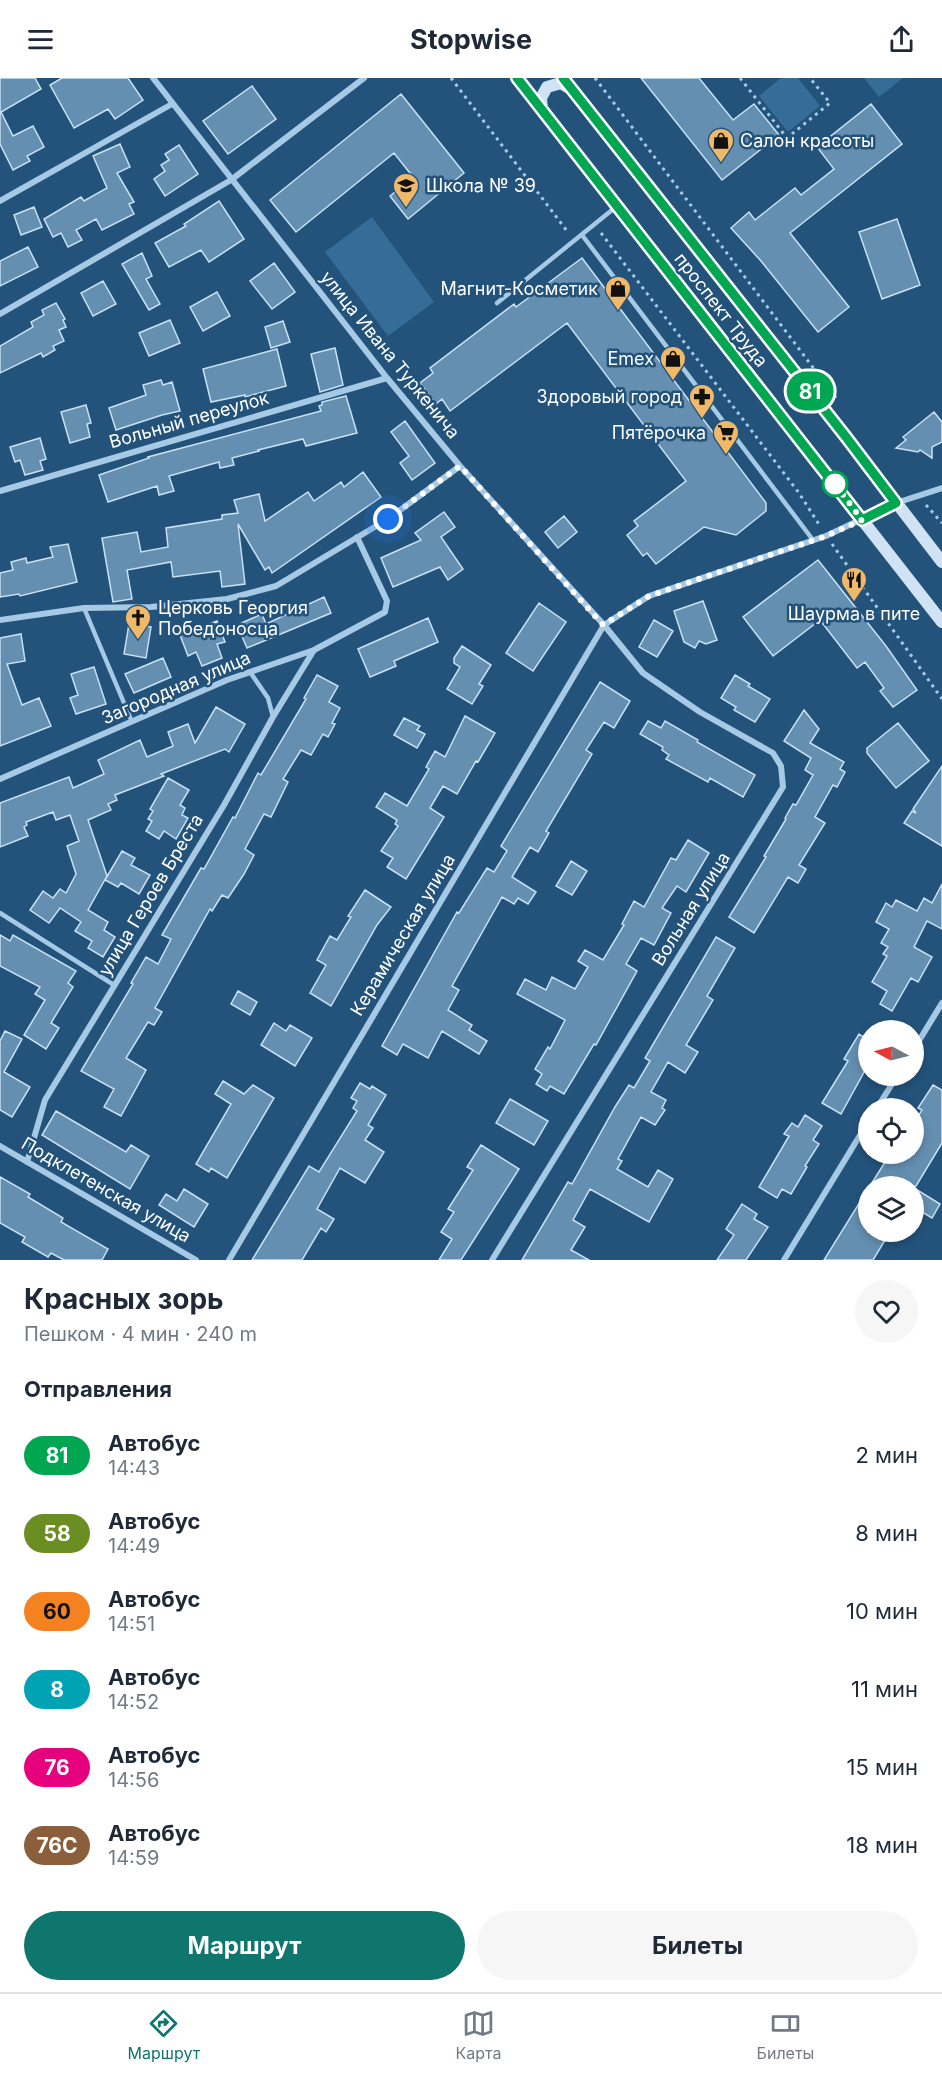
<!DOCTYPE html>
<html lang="ru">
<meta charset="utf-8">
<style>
:root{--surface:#fff;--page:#f6f6f7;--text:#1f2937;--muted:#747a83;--line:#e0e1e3;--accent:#0f766e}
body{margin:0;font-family:Inter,sans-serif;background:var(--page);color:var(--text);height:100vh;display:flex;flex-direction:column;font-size:22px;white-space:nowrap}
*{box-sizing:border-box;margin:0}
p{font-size:20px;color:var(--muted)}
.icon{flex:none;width:33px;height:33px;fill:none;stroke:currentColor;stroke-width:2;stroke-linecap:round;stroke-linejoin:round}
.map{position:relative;height:1182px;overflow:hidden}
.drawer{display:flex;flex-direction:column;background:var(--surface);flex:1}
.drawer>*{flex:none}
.badge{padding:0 12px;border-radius:20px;font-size:21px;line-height:39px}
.needle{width:39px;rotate:277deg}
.buttons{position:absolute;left:858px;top:942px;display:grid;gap:12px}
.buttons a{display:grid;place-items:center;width:66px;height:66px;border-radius:50%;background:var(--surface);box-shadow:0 3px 9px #0003;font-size:30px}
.you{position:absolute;width:30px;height:30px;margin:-15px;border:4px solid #fff;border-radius:50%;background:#1a73e8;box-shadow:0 0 0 9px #1a73e833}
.map>.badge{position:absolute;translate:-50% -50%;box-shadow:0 0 0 3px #fff}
h2{padding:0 24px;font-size:22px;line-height:54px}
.round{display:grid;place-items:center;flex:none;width:63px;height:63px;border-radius:32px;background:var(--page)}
.head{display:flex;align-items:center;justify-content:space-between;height:102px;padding:0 24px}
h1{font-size:28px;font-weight:700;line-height:45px}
.primary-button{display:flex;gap:12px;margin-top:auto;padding:12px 24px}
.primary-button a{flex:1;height:69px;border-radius:36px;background:var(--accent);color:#fff;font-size:24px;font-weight:700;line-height:69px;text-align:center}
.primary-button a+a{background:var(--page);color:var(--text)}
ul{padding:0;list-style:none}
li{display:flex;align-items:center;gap:18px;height:78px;padding:0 24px}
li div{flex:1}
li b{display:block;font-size:22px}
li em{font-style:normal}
li .badge{min-width:66px;font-weight:700;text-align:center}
header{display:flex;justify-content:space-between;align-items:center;height:78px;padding:0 24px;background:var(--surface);font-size:27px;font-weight:700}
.menu{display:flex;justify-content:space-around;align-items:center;height:84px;border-top:2px solid var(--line);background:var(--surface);font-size:16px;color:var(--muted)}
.menu a{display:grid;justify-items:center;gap:3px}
.menu .on{color:var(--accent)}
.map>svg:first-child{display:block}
.green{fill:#366d98}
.building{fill:#648fb1;stroke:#c8e1f4;stroke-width:1.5}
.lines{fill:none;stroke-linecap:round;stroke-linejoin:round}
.path{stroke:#a6c9e5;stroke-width:3;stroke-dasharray:3 4.5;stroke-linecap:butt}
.lane{stroke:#a6c9e5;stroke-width:4.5}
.street{stroke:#a6c9e5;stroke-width:6}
.secondary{stroke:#cfe3f4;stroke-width:12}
.line-casing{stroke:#fff;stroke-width:14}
.line{stroke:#00a651;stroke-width:9}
.walk{stroke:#fff;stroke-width:6;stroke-dasharray:0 10.8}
.stop-dot{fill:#fff;stroke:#00a651;stroke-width:3}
.labels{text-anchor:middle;stroke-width:5;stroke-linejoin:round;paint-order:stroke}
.poi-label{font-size:18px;fill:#fff;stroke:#23537b;text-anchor:end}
.street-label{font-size:18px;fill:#fff;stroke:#23537b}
</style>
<header><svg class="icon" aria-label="menu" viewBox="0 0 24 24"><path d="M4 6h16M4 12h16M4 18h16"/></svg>Stopwise<svg class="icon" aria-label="share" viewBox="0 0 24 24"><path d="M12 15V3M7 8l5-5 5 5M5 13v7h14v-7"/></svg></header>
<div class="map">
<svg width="942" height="1182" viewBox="0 0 942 1182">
<rect width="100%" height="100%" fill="#23537b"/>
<!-- green -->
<path class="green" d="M781 0H798L820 28 788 54 759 18Z
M864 0H903L879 19Z
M372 139 434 224 388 258 325 174Z"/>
<!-- building -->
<path class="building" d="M0 0H35L41 11 1 34 13 58 33 48 44 69 27 78 30 83 13 92 0 66Z
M62 0H128L143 22 115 41 108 31 74 50 50 7Z
M641 0H699L733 42 754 26 779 57 722 102Z
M252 8 276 41 228 76 203 43Z
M401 16 464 95 408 141 390 118 413 99 394 75 296 154 270 122Z
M871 26 902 66 790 155 849 229 818 254 761 183 731 150 749 134 755 142 795 110 801 117 834 91 817 69Z
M120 66 130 89 117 95 134 124 129 126 134 136 102 152 96 141 76 152 82 162 68 169 61 155 53 159 44 141 81 119 84 123 107 110 93 78Z
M179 67 198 96 165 118 154 101 165 93 161 87 169 82 165 76Z
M219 123 244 161 209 184 201 172 169 189 155 165 186 148 184 146Z
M34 129 42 149 21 157 14 137Z
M897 141 920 207 882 221 859 154Z
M28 169 38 189 0 208V183Z
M142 175 152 198 146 201 160 226 149 232 122 186Z
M582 180 766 425V433L736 457 704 449 656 486 647 475 643 478 627 457 638 448 634 443 686 403 567 245 450 333 442 321 436 326 420 305 433 295 430 290 514 226 516 229Z
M274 185 295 214 272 231 250 203Z
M103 203 116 226 93 238 81 215Z
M217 214 230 238 203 253 190 229Z
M56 225 65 241 63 242 66 249 59 252 64 263 53 268 55 272 43 279 41 275 0 295V268L33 249 31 244 44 237 42 232Z
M170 242 180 265 149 278 139 255Z
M283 243 290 264 271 270 265 249Z
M335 270 343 307 320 314 311 276Z
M277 271 286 308 245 319V317L211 324 203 291Z
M161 302 163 307 172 304 180 333 162 337 116 352 109 330 146 317 143 307Z
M346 318 357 355 306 368 303 361 258 372 259 373 232 380 234 387 220 390 219 384 169 398 174 413 159 417 157 408 108 424 99 397 149 380 148 379 321 333 319 328 322 327V324Z
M86 327 91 345 87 346 90 359 70 365 61 334Z
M934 334 942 344V364L932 369V380L920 372 918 374 896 370 906 362 903 359Z
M405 343 435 385 412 402 400 385 409 378 391 354Z
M40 360 46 381 40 383 43 392 25 397 20 382 15 384 10 369Z
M363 394 381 419 272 495 269 489 265 492 238 446 245 506 222 509 220 493 173 499 171 484 127 492 132 521 113 524 102 460 137 454 141 474 168 469 166 450 222 441V437L238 435 234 422 259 416 265 443 308 414 314 423 341 404 344 409Z
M444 434 455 449 441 459 463 491 448 502 440 489 393 509 381 480 421 462 415 455Z
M564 438 577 454 558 470 545 454Z
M68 466 77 504 20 518 19 516 0 519V495L13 492 11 484 26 480 27 485 53 479 50 469Z
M818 482 886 568 917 612 893 629 880 613 884 610 865 584 857 590 820 542 773 578 743 539Z
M324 519 331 535 247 570 237 547 262 536 266 546Z
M703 523 717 562 706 566 699 563 695 570 684 564 674 533Z
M539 525 566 544 533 593 506 575Z
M428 540 438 564 394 583 396 588 370 599 358 571Z
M654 542 673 553 657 579 639 569Z
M217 543 225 564 217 566 222 580 202 588 196 574 188 578 180 557Z
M129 546 151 549 146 580 124 576Z
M21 556 25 583 7 586 22 627 39 620 51 648 0 668V560Z
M462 568 491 587 479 606 483 608 472 626 447 611 460 589 454 585V580Z
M163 580 171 599 134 615 125 596Z
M94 589 106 626 76 636 70 620 78 617 71 596Z
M317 597 338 608 329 624 340 630 332 645 335 646 328 659 323 656 311 677 301 672 283 701 288 704 271 739 264 736 245 771 254 777 244 796 228 820 222 817 212 833 210 831 155 930 162 934 154 947 148 944 126 980 146 992 121 1038 104 1029 114 1011 81 993 133 906 131 905 146 879 158 886 171 861 162 857 201 790 204 791 233 739 235 740 258 695 261 697 306 621 304 620Z
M735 597 750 606 748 608 770 621 755 644 734 632 736 629 721 620Z
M600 604 630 623 614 650 604 644 586 672 592 676 546 753 549 755 538 774 530 769 512 799 536 814 528 826 518 820 514 826 502 819 452 908 459 912 448 932 472 947 469 952 487 963 479 976 442 953 428 980 403 966 397 977 382 968 457 834 459 835 487 790 494 794 507 773 501 768Z
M216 629 245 646 229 674 225 671 161 696 164 698 115 717 117 722 108 726 111 732 88 742 107 798 88 832 108 844 104 852 115 859 103 879 88 870 92 863 75 853 81 844 60 830 49 845 30 832 43 813 53 820 60 811 66 815 76 796 67 768 79 763 70 737 56 742 53 734 26 744 27 747 24 749 28 758 0 769V725L69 699 73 710 104 696 98 682 140 662 147 679 173 668 168 654 188 646 195 665Z
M804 632 819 651 810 665 844 684 840 691 845 694 837 709 833 707 815 739 825 745 799 787 806 791 798 805 788 799 754 855 729 839 766 779 764 778 786 741 785 740 793 726 796 727 813 697 805 692 811 680 784 663Z
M465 638 495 655 478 684 476 683 457 716 443 708 430 730 444 739 406 801 387 789 393 780 381 773 398 748 395 746 397 742 376 729 385 715 407 728 429 691 426 689 435 673 445 679Z
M404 640 420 648 417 652 425 656 417 670 394 657Z
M648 643 661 650 665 643 698 662 697 664 755 697 743 719 710 700 708 704 666 681 669 677 662 672 663 669 640 656Z
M898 645 929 683 896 710 867 675V670Z
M942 688V768L904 745 912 733 916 735 913 731Z
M168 700 189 712 180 727 185 730 182 737 188 740 176 761 164 753 159 761 146 753 152 743 148 741 153 733 150 731Z
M688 762 709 775 686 814 677 808 662 830 671 835 654 867 641 860 626 886 637 893 596 967 594 966 564 1016 550 1008 547 1013 536 1006 542 996 535 991 548 969 550 971 565 942 517 916 525 901 546 912 552 899 575 911 588 889 578 883 585 872 603 882 624 847 622 846 634 823 644 829 671 780 676 782Z
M122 773 135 780 131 787 150 797 139 816 121 805 118 809 105 802Z
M571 783 587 793 572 817 556 808Z
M942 806V851L927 843 914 869 932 879 918 904 911 900 892 933 880 926 887 913 872 904 887 878 883 876 888 869 881 865 889 851 876 844 886 825 892 829 896 822 917 833 924 820 932 825Z
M365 812 391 829 377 847 331 928 310 915 326 887 317 882 330 858 337 862 351 839 348 838Z
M0 857 10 863 13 857 76 893 68 905 73 909 51 945 59 950 46 971 24 957 45 922 35 916 40 909 0 888Z
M716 859 735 870 707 918 713 922 686 967 698 974 685 995 668 984 651 1014 666 1022 662 1030 665 1032 655 1047 641 1039 618 1081 622 1083 617 1091 648 1109 658 1092 673 1101 649 1144 590 1111 573 1142 585 1149 571 1172 589 1182H522L568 1104 572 1106 615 1029 629 1007 634 1010 650 983 645 980Z
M238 913 257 924 250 937 231 926Z
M274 945 286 953 290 947 312 960 295 988 261 967Z
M5 953 22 961 4 994 30 1009 12 1039 0 1032V963Z
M859 956 868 962V987L841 1036 822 1025 848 983 844 981Z
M223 1003 244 1016 253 1007 274 1020 227 1100 211 1090 209 1094 196 1086 231 1026 215 1016Z
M360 1005 370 1011 372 1008 386 1017 368 1047 373 1050 365 1062 384 1074 365 1105 340 1090 317 1131 334 1141 326 1154 321 1150 302 1182H252L309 1088 319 1094 357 1033 353 1030 357 1023 351 1020Z
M933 1007 942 1012V1065L916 1108H870L890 1076H914V1045L922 1032 918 1030Z
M510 1021 548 1043 534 1067 496 1045Z
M56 1033 126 1074 131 1067 149 1078 130 1111 42 1057Z
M805 1037 822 1048 813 1062 819 1066 805 1088 807 1089 791 1116 782 1111 777 1120 759 1109 789 1058 784 1056 792 1045 798 1049Z
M481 1067 519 1091 461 1182H439L452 1161 441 1154 454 1134 448 1131 473 1092 467 1089Z
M0 1099 30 1116 28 1119 63 1140 61 1144 108 1171 102 1182H64L51 1175 48 1179 22 1164 25 1159 0 1145Z
M914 1110 940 1126 932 1140 914 1129Z
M184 1111 208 1126 194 1149 159 1127 166 1116 177 1123Z
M868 1111V1154H890L873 1182H824Z
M742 1126 757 1136 754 1141 768 1149 746 1182H717L734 1157 726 1151Z"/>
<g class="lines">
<!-- path -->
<path class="path" d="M451 0 567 153
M595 0 836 320
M740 0 787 60 830 25 810 0
M601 155 799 415 820 448
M926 427 942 445
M832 466 942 621"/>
<!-- lane -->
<path class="lane" d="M582 157 813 462
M497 225 617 128
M84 530 132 644
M250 594 268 620 273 639
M0 835 114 907"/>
<!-- street -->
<path class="street" d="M153 0 387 300 460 388 604 547 643 595 700 634 773 675 781 688 783 709 492 1182
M0 123 172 26
M0 236 231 102 364 0
M0 413 387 300
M0 542 84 530 151 529 227 521 276 508 388 441 460 388
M0 701 227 602 314 572 385 534 387 523 357 459
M914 971 942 925
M877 1030 897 998
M0 1068 196 1182
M27 1084 45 1022 224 727 273 639 314 572
M229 1182 604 547 649 518 826 458 896 425 942 410
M784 1182 868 1044"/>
<!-- secondary -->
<path class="secondary" d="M517 0 942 544
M563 0 846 359 942 484
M542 32 541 20 547 9 561 5 571 11"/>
</g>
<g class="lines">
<defs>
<path id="line" d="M517 0 862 442 896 425 846 359 563 0"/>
</defs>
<!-- line casing -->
<use href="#line" class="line-casing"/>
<!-- line -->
<use href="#line" class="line"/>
<!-- walk -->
<path class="walk" d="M388 441 460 388 603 547 649 518 826 458 862 442 835 406"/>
</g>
<!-- icons -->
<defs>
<symbol id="shop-pin" viewBox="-11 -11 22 30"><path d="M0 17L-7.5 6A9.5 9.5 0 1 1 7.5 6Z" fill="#f0b969" stroke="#23537b"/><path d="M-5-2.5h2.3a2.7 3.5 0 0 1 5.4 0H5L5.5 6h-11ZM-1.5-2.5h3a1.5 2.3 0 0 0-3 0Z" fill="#111"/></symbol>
<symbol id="school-pin" viewBox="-11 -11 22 30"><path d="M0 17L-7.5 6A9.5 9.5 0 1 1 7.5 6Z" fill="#f0b969" stroke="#23537b"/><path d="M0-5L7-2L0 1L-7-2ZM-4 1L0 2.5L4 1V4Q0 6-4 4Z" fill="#111"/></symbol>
<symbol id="pharmacy-pin" viewBox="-11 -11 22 30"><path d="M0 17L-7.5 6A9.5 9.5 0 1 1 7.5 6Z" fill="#f0b969" stroke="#23537b"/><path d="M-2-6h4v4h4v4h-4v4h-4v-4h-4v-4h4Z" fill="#111"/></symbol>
<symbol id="supermarket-pin" viewBox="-11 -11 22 30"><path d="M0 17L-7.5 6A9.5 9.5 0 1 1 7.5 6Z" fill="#f0b969" stroke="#23537b"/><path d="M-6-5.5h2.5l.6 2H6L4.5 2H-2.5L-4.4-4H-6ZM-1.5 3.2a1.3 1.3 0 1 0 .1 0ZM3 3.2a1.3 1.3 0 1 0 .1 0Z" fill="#111"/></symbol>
<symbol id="restaurant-pin" viewBox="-11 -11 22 30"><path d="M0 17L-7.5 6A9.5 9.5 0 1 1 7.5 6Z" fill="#f0b969" stroke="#23537b"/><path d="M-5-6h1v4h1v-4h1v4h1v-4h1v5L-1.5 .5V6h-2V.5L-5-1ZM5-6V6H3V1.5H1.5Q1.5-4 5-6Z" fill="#111"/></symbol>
<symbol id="church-pin" viewBox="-11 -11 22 30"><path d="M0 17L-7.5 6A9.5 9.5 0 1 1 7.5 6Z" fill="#f0b969" stroke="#23537b"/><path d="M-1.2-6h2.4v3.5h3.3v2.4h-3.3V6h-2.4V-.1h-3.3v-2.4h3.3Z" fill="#111"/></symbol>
</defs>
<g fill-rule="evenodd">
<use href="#shop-pin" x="706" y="48" width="30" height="40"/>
<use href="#school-pin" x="391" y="93" width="30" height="40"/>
<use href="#shop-pin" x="603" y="196" width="30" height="40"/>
<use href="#shop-pin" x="658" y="266" width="30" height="40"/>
<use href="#pharmacy-pin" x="687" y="304" width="30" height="40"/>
<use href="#supermarket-pin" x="711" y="340" width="30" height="40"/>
<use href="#restaurant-pin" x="839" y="487" width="30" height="40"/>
<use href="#church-pin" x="123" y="525" width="30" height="40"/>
</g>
<!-- markers -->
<circle class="stop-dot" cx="835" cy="406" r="12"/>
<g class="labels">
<!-- poi labels -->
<g class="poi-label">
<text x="740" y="69" text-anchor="start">Салон красоты</text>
<text x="426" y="114" text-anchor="start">Школа № 39</text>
<text x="598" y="217">Магнит-Косметик</text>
<text x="654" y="287">Emex</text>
<text x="682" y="325">Здоровый город</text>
<text x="706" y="361">Пятёрочка</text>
<text x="158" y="536" text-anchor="start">Церковь Георгия<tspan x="158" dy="21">Победоносца</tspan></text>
<text x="854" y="542" text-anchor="middle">Шаурма в пите</text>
</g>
<!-- street labels -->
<g class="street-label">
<text transform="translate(721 232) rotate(52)" y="6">проспект Труда</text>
<text transform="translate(390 277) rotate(51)" y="6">улица Ивана Туркенича</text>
<text transform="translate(189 342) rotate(-16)" y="6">Вольный переулок</text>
<text transform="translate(176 610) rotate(-23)" y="6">Загородная улица</text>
<text transform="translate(151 817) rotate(-59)" y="6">улица Героев Бреста</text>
<text transform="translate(691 831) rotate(-58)" y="6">Вольная улица</text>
<text transform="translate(403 857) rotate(-59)" y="6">Керамическая улица</text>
<text transform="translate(106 1112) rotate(30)" y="6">Подклетенская улица</text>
</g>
</g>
</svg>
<div class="buttons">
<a><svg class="needle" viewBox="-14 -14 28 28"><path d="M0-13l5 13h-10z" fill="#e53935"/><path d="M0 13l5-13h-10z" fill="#747a83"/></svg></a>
<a><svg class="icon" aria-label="locate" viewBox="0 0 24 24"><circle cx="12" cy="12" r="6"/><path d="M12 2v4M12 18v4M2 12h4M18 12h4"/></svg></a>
<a><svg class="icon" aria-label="layers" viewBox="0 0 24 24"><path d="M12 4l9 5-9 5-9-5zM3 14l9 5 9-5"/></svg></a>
</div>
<div class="you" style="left:388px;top:441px"></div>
<b class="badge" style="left:810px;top:313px;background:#00a651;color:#fff">81</b>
</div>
<section class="drawer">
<div class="head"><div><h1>Красных зорь</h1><p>Пешком · 4 мин · 240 m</p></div><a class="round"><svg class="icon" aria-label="heart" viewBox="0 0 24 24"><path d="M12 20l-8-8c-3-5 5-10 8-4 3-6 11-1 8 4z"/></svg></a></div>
<h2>Отправления</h2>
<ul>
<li><span class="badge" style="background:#00a651;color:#fff">81</span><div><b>Автобус</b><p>14:43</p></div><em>2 мин</em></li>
<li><span class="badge" style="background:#6b8e23;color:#fff">58</span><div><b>Автобус</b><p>14:49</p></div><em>8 мин</em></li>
<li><span class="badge" style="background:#f58220;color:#111">60</span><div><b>Автобус</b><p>14:51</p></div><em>10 мин</em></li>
<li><span class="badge" style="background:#00a3b4;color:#fff">8</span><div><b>Автобус</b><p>14:52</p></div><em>11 мин</em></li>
<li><span class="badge" style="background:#e6007e;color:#fff">76</span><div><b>Автобус</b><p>14:56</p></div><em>15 мин</em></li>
<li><span class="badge" style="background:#8b5e3c;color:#fff">76С</span><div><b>Автобус</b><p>14:59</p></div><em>18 мин</em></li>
</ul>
<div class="primary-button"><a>Маршрут</a><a>Билеты</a></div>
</section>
<nav class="menu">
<a class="on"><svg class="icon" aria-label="directions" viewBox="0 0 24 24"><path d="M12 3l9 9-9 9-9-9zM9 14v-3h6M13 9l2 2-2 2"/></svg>Маршрут</a>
<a><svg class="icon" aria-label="map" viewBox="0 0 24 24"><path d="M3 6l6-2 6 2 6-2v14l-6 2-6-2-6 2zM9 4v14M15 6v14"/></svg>Карта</a>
<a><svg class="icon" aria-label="tickets" viewBox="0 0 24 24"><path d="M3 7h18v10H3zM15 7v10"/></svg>Билеты</a>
</nav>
